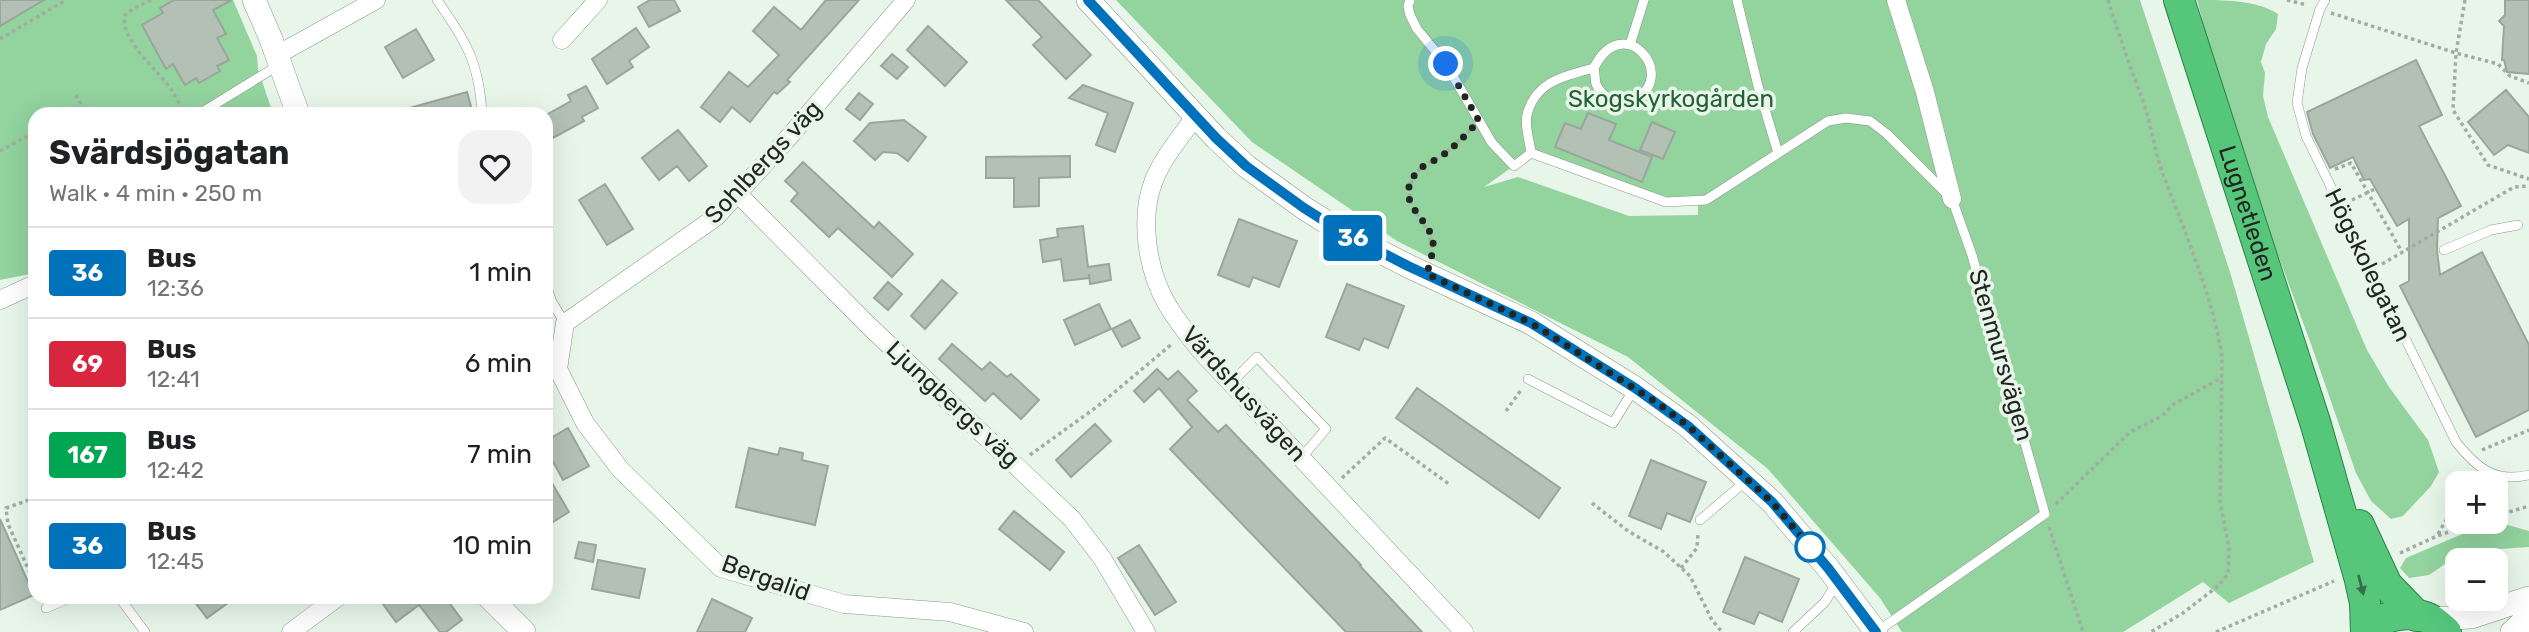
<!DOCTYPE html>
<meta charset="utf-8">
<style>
:root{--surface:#fff;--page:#f2f2f2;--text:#202124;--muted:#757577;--line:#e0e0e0}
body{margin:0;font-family:Rubik,sans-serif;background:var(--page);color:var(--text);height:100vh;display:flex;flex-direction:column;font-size:26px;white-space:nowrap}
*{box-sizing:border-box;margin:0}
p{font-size:23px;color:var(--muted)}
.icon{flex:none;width:38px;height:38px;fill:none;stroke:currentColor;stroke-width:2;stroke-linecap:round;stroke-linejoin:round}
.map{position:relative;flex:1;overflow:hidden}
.details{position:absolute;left:28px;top:107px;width:525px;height:497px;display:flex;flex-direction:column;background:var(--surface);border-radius:21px;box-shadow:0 7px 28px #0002}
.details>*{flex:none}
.badge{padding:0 14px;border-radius:5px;font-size:24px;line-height:46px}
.controls{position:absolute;left:2445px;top:471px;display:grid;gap:14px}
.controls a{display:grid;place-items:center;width:63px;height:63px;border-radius:14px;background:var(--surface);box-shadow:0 7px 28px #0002;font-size:35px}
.you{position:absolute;width:35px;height:35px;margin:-18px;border:5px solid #fff;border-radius:50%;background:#1a73e8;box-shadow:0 0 0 10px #1a73e833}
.map>.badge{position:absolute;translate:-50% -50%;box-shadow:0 0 0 4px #fff}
.round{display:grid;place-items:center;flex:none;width:74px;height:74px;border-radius:21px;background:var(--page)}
.head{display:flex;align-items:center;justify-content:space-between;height:119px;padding:0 21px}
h1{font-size:33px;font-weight:700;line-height:52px}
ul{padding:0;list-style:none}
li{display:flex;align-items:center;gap:21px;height:91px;padding:0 21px;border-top:2px solid var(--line)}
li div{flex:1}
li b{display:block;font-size:26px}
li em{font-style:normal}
li .badge{min-width:77px;font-weight:700;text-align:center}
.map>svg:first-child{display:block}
.green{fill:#92d39e;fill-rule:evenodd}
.building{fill:#b3c1b5;stroke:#99a69b;stroke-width:2}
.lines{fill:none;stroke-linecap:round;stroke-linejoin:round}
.service-casing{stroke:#8b988d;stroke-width:10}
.minor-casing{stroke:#8b988d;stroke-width:19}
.tertiary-casing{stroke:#8b988d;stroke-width:24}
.trunk-casing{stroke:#288446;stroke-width:32}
.path{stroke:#a2aca3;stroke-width:3.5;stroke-dasharray:3.5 3.5;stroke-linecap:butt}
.service{stroke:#fff;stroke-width:9}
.minor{stroke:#fff;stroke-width:18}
.tertiary{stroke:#fff;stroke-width:23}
.trunk{stroke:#56c67b;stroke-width:30}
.oneway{fill:#396e4a}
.line-casing{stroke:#fff;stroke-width:16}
.line{stroke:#0072bc;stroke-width:10}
.walk{stroke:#212622;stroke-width:7;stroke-dasharray:0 12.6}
.stop-dot{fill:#fff;stroke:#0072bc;stroke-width:3.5}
.labels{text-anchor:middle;stroke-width:7;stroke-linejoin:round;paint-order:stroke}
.park-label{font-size:24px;fill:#246134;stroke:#e8f6ea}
.street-label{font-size:24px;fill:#212622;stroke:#e8f6ea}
</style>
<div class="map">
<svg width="2529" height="632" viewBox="0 0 2529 632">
<rect width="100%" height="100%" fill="#e8f6ea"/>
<!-- green -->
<path class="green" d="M44 0H233L257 56 258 69 273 114H35V273L0 280V26Z
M1116 0H2140L2230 272 2314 562 2229 603 2203 582 2123 632H1902L1880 598 1768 469 1628 357 1397 241 1252 142ZM1532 153 1666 202 1698 197V215L1629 216 1518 177 1484 187Z
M2197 0C2224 0 2257 0 2278 14L2276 29 2266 44 2261 62 2265 73 2263 96 2268 117 2367 350 2389 387 2428 440 2439 472 2431 486 2403 516 2391 519 2371 501 2356 473 2311 344 2256 196 2211 53Z
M2501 523 2529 531V547L2499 549 2466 556 2445 564 2429 575 2409 578 2400 568 2406 558 2467 532Z"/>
<!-- building -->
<path class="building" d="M0 0H44L0 26Z
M174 0H232L213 10 226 34 217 38 229 60 217 66 220 71 199 83 196 78 185 85 173 64 166 69 142 25 163 13 160 8Z
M650 0H674L680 11 649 27 638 7Z
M826 0H859L787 80 790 82 777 94 774 92 750 122 732 107 720 122 701 107 729 72 748 87 779 55 753 31 774 7 801 30Z
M1006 0H1038L1091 55 1066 79 1033 45 1042 37Z
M2505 0H2529V74L2507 72 2504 60H2502L2504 26 2499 21 2505 15Z
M928 26 967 62 945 86 907 50Z
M636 28 649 47 629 61 633 67 607 84 592 59Z
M416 29 434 60 403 78 385 47Z
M892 54 908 67 897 79 881 66Z
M2416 60 2442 115 2419 126 2461 206 2438 218 2437 250 2440 275 2482 252 2529 345V410L2476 437 2400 286 2409 281V219L2397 226 2370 179 2364 180 2353 157 2330 168 2313 134 2307 112Z
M1083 85 1133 103 1115 152 1096 145 1108 113 1069 98Z
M586 86 598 108 582 117 584 121 553 138 546 125V115L571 101 568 95Z
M2506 90 2529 117V153L2508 145 2494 155 2468 122Z
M467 92 473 114H407L406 109Z
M859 93 873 104 860 120 846 109Z
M1588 113 1616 124 1609 140 1652 157 1642 182 1555 147 1565 123 1581 129Z
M904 120 926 137 908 161 897 153 883 152 875 160 854 141 870 123Z
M1652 122 1675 132 1663 159 1640 150Z
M678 130 707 166 689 181 677 166 659 180 642 158Z
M1070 156V177L1039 178V206L1014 207V178H986V157Z
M803 162 874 228 879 222 913 254 892 277 838 228 829 237 791 201 798 193 785 181Z
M605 184 633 229 607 245 579 200Z
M1239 219 1297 241 1279 287 1253 277 1249 287 1218 275Z
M1083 226 1088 267 1109 264 1111 280 1090 284 1089 274V278L1064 281 1061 259 1043 262 1040 240 1058 237 1057 229Z
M942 280 957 293 925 329 911 316Z
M888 282 902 294 888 310 874 298Z
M1347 284 1404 306 1388 348 1364 338 1359 350 1326 337Z
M1099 304 1111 329 1075 345 1064 320Z
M1130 320 1140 338 1122 347 1112 329Z
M952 344 982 370 990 362 1007 377 1011 374 1039 400 1021 419 993 393 985 401 939 359Z
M1157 369 1168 380 1178 371 1197 391 1187 400 1218 432 1226 425 1361 565 1360 566 1422 632H1346L1170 449 1192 427 1159 388 1144 402 1134 391Z
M1417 388 1560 488 1539 518 1396 418Z
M1095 424 1111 441 1071 477 1056 460Z
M568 428 589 466 563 480 546 449V441Z
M749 448 778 455 780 448 803 453 802 460 828 466 815 525 736 507Z
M1651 460 1706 482 1690 522 1667 513 1661 529 1629 516Z
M546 473 569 512 553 522 546 511Z
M1014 511 1064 552 1050 570 999 529Z
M0 519 34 595 0 610Z
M579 542 596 545 593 562 575 558Z
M1139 545 1176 602 1155 615 1118 558Z
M1745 557 1799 579 1782 622 1759 612 1754 624 1723 612Z
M598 560 645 569 639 598 592 589Z
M191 597H236L207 618Z
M378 597H445L462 620 446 632H440L419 605 396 622Z
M712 599 752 618 745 632H697Z"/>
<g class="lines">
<defs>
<path id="service" d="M437 0C466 42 479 61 482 114
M1410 0 1408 6 1410 15 1417 29 1446 64 1492 143 1514 166 1531 153
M1737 0 1758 86 1778 153
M2325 0 2320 9 2302 68 2297 103 2306 136 2456 442C2477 468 2494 483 2529 475
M1630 45 1644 0
M1594 68C1595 73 1595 79 1596 84 1601 97 1620 106 1633 100 1681 77 1623 8 1594 68 1565 76 1535 81 1527 115 1524 125 1530 142 1531 153L1666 202 1706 200 1828 121 1846 118 1870 121 1887 134 1952 199 1972 255 2045 514 1878 631
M204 111 279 65
M2444 250 2491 230 2518 225
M546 285 552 302 565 323
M1528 379 1613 423 1634 389
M1231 383 1257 357 1326 429 1301 458
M1700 520 1746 481
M119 597 145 632
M46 608 72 597
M1793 632 1825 602 1837 582"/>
<path id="minor" d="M906 0 789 137 716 217 565 323 558 369 585 423 620 469 721 568 844 604 950 612 1024 632
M1896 0 1925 92 1952 199
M562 40 598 0
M277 55 376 0
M1196 116C1181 136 1164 156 1154 180 1139 218 1147 271 1168 306 1177 321 1189 336 1200 350L1464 632
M738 194 869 326 1072 519 1102 558 1146 632
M0 300 35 284
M291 632 338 597"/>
<path id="tertiary" d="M254 0 271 39 298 114
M1088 0 1216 138 1246 166 1304 208 1342 232 1408 266 1531 323 1635 388 1688 426 1772 502 1828 568 1876 632
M489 597 524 632
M2429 619 2471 617 2529 598
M2512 632 2529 616"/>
<g id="trunk">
<path id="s1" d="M2179 0 2316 425 2360 580 2365 603 2366 632"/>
<path d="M2359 525 2387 585 2417 616"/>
<path d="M2367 632C2380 615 2409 610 2428 618 2435 621 2441 628 2446 632"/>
</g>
</defs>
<!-- service casing -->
<use href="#service" class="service-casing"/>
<!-- minor casing -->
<use href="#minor" class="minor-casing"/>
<!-- tertiary casing -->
<use href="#tertiary" class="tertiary-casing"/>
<!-- trunk casing -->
<use href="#trunk" class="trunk-casing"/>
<!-- path -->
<path class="path" d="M151 0 134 8 125 15C118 37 159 72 171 89 176 97 180 106 185 114
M2108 0C2119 36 2132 71 2145 107 2152 129 2155 152 2163 174 2185 233 2212 294 2222 357L2220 502 2229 547 2228 574 2218 586 2183 613 2151 632
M2287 0 2307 5
M2465 0 2456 53 2453 110 2488 165 2529 179
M2331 13 2456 53 2498 64 2510 76 2529 83
M0 39 66 0
M76 95 87 114
M72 114 84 108
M0 151 35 132
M2335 169 2351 163 2402 252
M2352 200 2375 189
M1431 255C1438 222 1394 210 1415 175 1422 164 1436 161 1445 153 1454 146 1461 138 1470 130
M2382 264 2514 187 2529 186
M1506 411 1521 390
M2482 450 2529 430
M1030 455 1098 406 1172 344
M1342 478 1385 438 1449 484
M29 500 6 508 8 524 35 584
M1592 503 1628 531 1664 552 1690 576 1712 620 1722 632
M2056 504 2130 432 2162 416 2174 404 2221 378
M2496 516 2529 506
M2049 527 2083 632
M2438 534 2457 501
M2400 553 2437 536 2479 522
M1681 568 1697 548 1698 534
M2216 632 2334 581"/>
<!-- service -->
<use href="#service" class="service"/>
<!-- minor -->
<use href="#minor" class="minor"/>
<!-- tertiary -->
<use href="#tertiary" class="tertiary"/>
<!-- trunk -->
<use href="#trunk" class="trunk"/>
</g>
<!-- one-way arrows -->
<defs><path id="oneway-solid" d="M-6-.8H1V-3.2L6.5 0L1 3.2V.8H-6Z" transform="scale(1.75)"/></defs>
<use class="oneway" href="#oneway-solid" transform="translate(2361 585) rotate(76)"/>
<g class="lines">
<defs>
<path id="line" d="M1088 0 1216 138 1246 166 1304 208 1342 232 1408 266 1531 323 1635 388 1688 426 1772 502 1828 568 1876 632"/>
</defs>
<!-- line casing -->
<use href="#line" class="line-casing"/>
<!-- line -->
<use href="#line" class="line"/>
<!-- walk -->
<path class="walk" d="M1446 64 1479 121C1468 132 1456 146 1443 155 1434 162 1423 164 1416 173 1393 204 1429 216 1433 242 1434 251 1429 265 1427 274L1531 323 1656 402 1688 426 1772 502 1810 547"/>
</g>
<!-- markers -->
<circle class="stop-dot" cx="1810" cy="547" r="14"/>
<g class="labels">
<!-- park labels -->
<g class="park-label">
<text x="1671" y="107">Skogskyrkogården</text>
</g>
<!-- street labels -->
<g class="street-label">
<text transform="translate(763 162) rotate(-47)" y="8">Sohlbergs väg</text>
<text dy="8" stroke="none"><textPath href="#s1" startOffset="224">Lugnetleden</textPath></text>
<text transform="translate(2368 265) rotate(64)" y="8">Högskolegatan</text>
<text transform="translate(2001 355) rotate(74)" y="8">Stenmursvägen</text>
<text transform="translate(1244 394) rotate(48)" y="8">Värdshusvägen</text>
<text transform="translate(953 404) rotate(43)" y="8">Ljungbergs väg</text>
<text transform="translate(766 578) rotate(20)" y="8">Bergalid</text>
</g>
</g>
</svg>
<div class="controls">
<a>+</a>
<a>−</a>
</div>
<div class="you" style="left:1446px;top:64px"></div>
<b class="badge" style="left:1353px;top:238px;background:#0072bc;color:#fff">36</b>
<section class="details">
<div class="head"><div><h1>Svärdsjögatan</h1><p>Walk · 4 min · 250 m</p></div><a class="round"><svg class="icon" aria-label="heart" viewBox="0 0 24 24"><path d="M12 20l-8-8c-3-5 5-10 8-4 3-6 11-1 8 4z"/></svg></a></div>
<ul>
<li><span class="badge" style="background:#0072bc;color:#fff">36</span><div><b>Bus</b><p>12:36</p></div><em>1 min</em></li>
<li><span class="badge" style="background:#d7263d;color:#fff">69</span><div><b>Bus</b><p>12:41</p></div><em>6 min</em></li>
<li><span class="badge" style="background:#00a651;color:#fff">167</span><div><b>Bus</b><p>12:42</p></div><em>7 min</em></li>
<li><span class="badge" style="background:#0072bc;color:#fff">36</span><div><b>Bus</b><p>12:45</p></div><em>10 min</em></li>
</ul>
</section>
</div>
